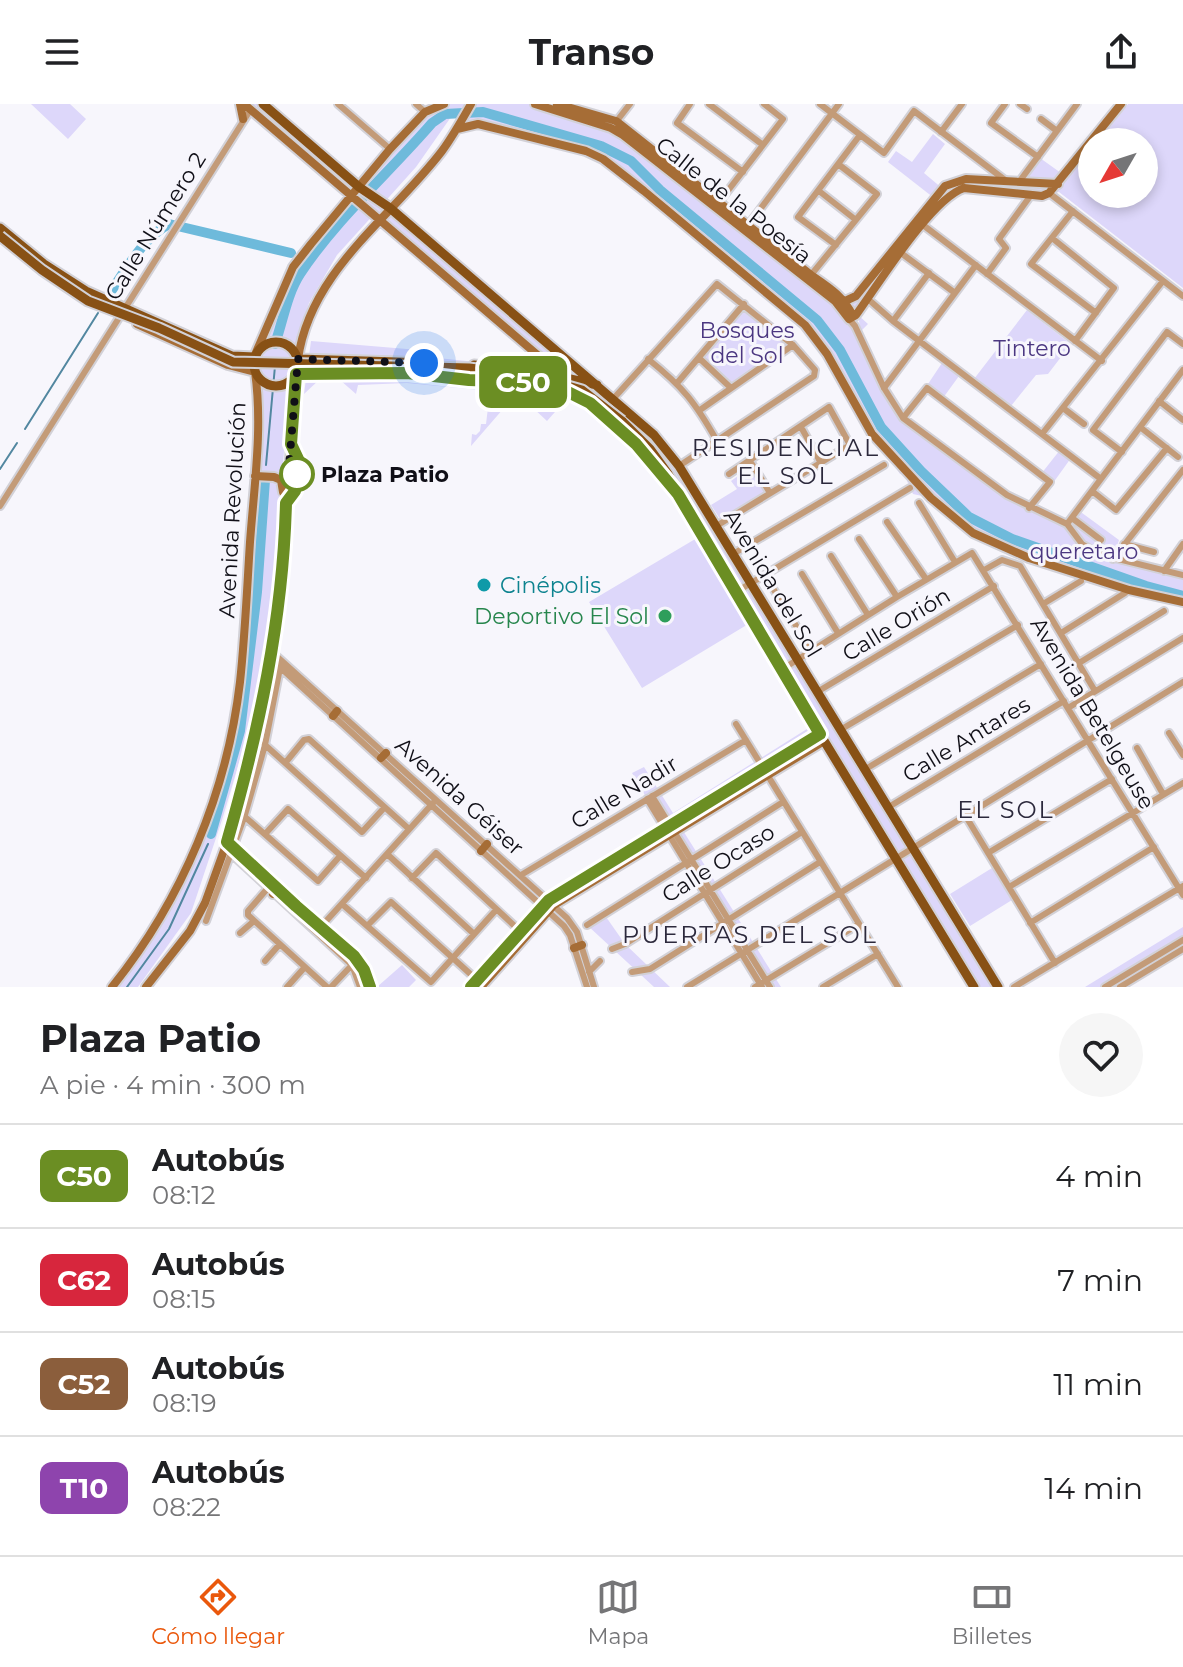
<!DOCTYPE html>
<html lang="es">
<meta charset="utf-8">
<style>
:root{--surface:#fff;--page:#f6f6f6;--text:#202124;--muted:#757577;--line:#e0e0e0;--accent:#ea580c}
body{margin:0;font-family:Montserrat,sans-serif;background:var(--page);color:var(--text);height:100vh;display:flex;flex-direction:column;font-size:30px;white-space:nowrap}
*{box-sizing:border-box;margin:0}
p{font-size:26px;color:var(--muted)}
.icon{flex:none;width:44px;height:44px;fill:none;stroke:currentColor;stroke-width:2;stroke-linecap:round;stroke-linejoin:round}
.map{position:relative;height:883px;overflow:hidden}
.sheet{display:flex;flex-direction:column;background:var(--surface);flex:1}
.sheet>*{flex:none}
.badge{padding:0 16px;border-radius:12px;font-size:28px;line-height:52px}
.needle{width:52px;rotate:231deg}
.tools{position:absolute;left:1078px;top:24px;display:grid;gap:16px}
.tools a{display:grid;place-items:center;width:80px;height:80px;border-radius:50%;background:var(--surface);box-shadow:0 4px 12px #0003;font-size:40px}
.you{position:absolute;width:40px;height:40px;margin:-20px;border:6px solid #fff;border-radius:50%;background:#1a73e8;box-shadow:0 0 0 12px #1a73e833}
.map>.badge{position:absolute;translate:-50% -50%;box-shadow:0 0 0 4px #fff}
.round{display:grid;place-items:center;flex:none;width:84px;height:84px;border-radius:42px;background:var(--page)}
.head{display:flex;align-items:center;justify-content:space-between;height:136px;padding:0 40px}
h1{font-size:38px;font-weight:700;line-height:60px}
ul{padding:0;list-style:none}
li{display:flex;align-items:center;gap:24px;height:104px;padding:0 40px;border-top:2px solid var(--line)}
li div{flex:1}
li b{display:block;font-size:30px}
li em{font-style:normal}
li .badge{min-width:88px;font-weight:700;text-align:center}
header{display:flex;justify-content:space-between;align-items:center;height:104px;padding:0 40px;background:var(--surface);font-size:36px;font-weight:700}
.dock{display:flex;justify-content:space-around;align-items:center;height:112px;border-top:2px solid var(--line);background:var(--surface);font-size:22px;color:var(--muted)}
.dock a{display:grid;justify-items:center;gap:4px}
.dock .active{color:var(--accent)}
.map>svg:first-child{display:block}
.green{fill:#ddd7fa}
.lines{fill:none;stroke-linecap:round;stroke-linejoin:round}
.stream{stroke:#5287a0;stroke-width:2}
.river{stroke:#6ebadb;stroke-width:10}
.street-casing{stroke:#d2d1d7;stroke-width:10}
.secondary-casing{stroke:#d2d1d7;stroke-width:12}
.primary-casing{stroke:#d2d1d7;stroke-width:13}
.street{stroke:#c39b78;stroke-width:6}
.secondary{stroke:#a66d36;stroke-width:8}
.primary{stroke:#885115;stroke-width:9}
.primary-bridge-casing{stroke:#d2d1d7;stroke-width:13;stroke-linecap:butt}
.primary-bridge{stroke:#885115;stroke-width:9}
.line-casing{stroke:#fff;stroke-width:18}
.line{stroke:#6b8e23;stroke-width:12}
.walk{stroke:#100f17;stroke-width:8;stroke-dasharray:0 14.4}
.stop-dot{fill:#fff;stroke:#6b8e23;stroke-width:4}
.culture-dot{fill:#0f9aa8;stroke:#f7f6fc;stroke-width:3}
.leisure-dot{fill:#2e9e5b;stroke:#f7f6fc;stroke-width:3}
.labels{text-anchor:middle;stroke-width:6;stroke-linejoin:round;paint-order:stroke}
.street-label{font-size:22px;fill:#100f17;stroke:#f7f6fc}
.park-label{font-size:22px;fill:#4b3781;stroke:#f7f6fc}
.stop-label{font-size:22px;font-weight:bold;fill:#100f17;stroke:#f7f6fc;text-anchor:start}
.culture-label{font-size:22px;fill:#0d838f;stroke:#f7f6fc;text-anchor:start}
.leisure-label{font-size:22px;fill:#27864d;stroke:#f7f6fc;text-anchor:end}
.neighbourhood-label{font-size:24px;letter-spacing:2px;fill:#2c293c;stroke:#f7f6fc}
</style>
<header><svg class="icon" aria-label="menu" viewBox="0 0 24 24"><path d="M4 6h16M4 12h16M4 18h16"/></svg>Transo<svg class="icon" aria-label="share" viewBox="0 0 24 24"><path d="M12 15V3M7 8l5-5 5 5M5 13v7h14v-7"/></svg></header>
<div class="map">
<svg width="1183" height="883" viewBox="0 0 1183 883">
<rect width="100%" height="100%" fill="#f7f6fc"/>
<!-- green -->
<path class="green" d="M31 0H70L86 15 68 35Z
M250 0H257L356 82 425 8 443 0H568L615 19 837 192 852 199 934 94 888 58 896 47 912 58 933 30 945 40 924 69 943 85 957 78 1045 84 1059 83 1092 45V90H1144V38H1098L1128 0H1183V184L1059 88 1047 91 957 84 941 100 857 210 868 220 861 227 858 213 839 201 884 283 903 314 1007 391 1067 420 1078 406 1119 436 1113 454 1183 471V498L1125 489 1081 477 991 438 931 394 913 390 907 377V369L900 370 795 208 663 103 617 60 553 38 451 13 416 63 381 102 599 284 673 356 995 883H980L828 635 682 725 781 883H761L668 730 554 801 481 883H471L536 810 665 726 632 669 644 663 673 709 818 618 755 516 642 584 589 498 702 431 660 360 610 316 570 291 547 317 517 289 471 342 472 330 476 331 480 327 481 320H486L490 287 407 279 358 281 356 290 340 276 320 275 304 290 311 237 419 246 428 253 544 265 471 189 376 108 337 151 309 199 297 235 285 334 267 565 222 716 191 809 138 883H111L184 770 233 623 252 419 259 241 286 172 352 87Z
M1040 54 1061 69C1052 82 1037 77 1024 76Z
M744 200 793 241 731 284 699 254Z
M1027 206 1071 240 1048 270 1036 271 1011 302 974 275Z
M942 259 959 272 943 294 926 283Z
M1060 346 1071 354 1053 379 1041 370Z
M753 361 769 388 720 415 711 401 737 385 731 377Z
M992 764 1012 796 970 822 950 790Z
M604 810 625 840 670 883H654L587 821Z
M1183 823V843L1120 883H1085Z
M402 861 416 876 409 883H377Z"/>
<g class="lines">
<!-- stream -->
<path class="stream" d="M25 325 98 209
M266 361 275 262
M0 365 17 339
M127 883 169 825 208 740"/>
<!-- river -->
<path class="river" d="M107 193C125 168 142 134 169 120L291 149
M275 240C283 217 287 190 300 170 337 114 389 69 432 19L445 10 483 8 601 42 631 57 660 86 817 216 840 246 881 323 921 367 969 413 1012 435 1146 482 1183 492
M211 730 240 627 257 488 265 376
M1115 883 1183 841"/>
<defs>
<path id="street" d="M338 0 390 45
M416 0 425 8
M690 0 677 19 743 68
M709 0 763 41
M820 0 884 49 914 7 1005 76
M1005 0 991 19 1038 53
M1020 0 1027 5
M1041 15 1057 27
M616 18 630 0
M941 28 962 0
M1019 78 1077 0
M819 87 856 116
M1049 89 1183 192
M720 97 783 15 764 0
M1073 107 1031 160 1096 209
M923 121 1102 257
M746 124 839 0
M1052 134 1114 184 1075 237
M836 141 798 113 860 31
M901 149 955 189
M987 170 1006 144 999 135 1031 91
M811 171 877 90 838 60
M868 195 893 217 1101 375
M849 215 855 222 884 284 903 314 1007 391 1067 420
M893 217 929 169
M699 254 731 284
M648 255C683 283 695 298 717 337
M678 278 744 200
M884 284 976 161
M614 294 717 180 793 241 815 266 814 272 679 362
M1159 297 1183 316
M1063 304 1084 320
M700 306 793 241
M903 314 927 284 1050 378 1029 404
M801 323 821 359
M1140 323 1178 353
M1042 330 1163 177
M1122 348 1093 326 1167 228 1183 240
M750 357 770 389
M1092 387 1116 406 1167 344
M919 399 955 458
M0 402 251 5
M1072 414 1101 436
M887 418 926 475
M1067 420 1183 266
M1067 420 1082 440 1098 450 1183 471
M718 421 850 341 829 303 729 370
M859 435 897 493
M1124 440 1154 448
M733 450 884 361
M831 452 868 511
M1113 455 1183 366
M984 466 1002 456 1020 462 1095 587
M1164 467 1183 440
M802 470 838 529
M774 486 811 546
M736 488 910 384
M1043 500 1081 477
M1061 529 1125 489
M273 549 567 814 577 828 594 883
M272 556 564 822 570 831 587 883
M1079 559 1164 507
M781 566 897 493 972 449 1183 791
M817 588 994 482
M1068 604 1183 534
M736 620 898 883
M840 626 1018 521
M1169 629 1183 651
M264 640 362 728 384 704
M1137 644 1163 690
M286 658 304 636 309 635 409 725
M864 666 1041 560
M652 692 770 883
M647 695 762 883
M887 704 1064 597
M236 705 318 777 340 752
M965 711 1055 859
M266 729 288 705 366 774
M225 744 352 861 360 883
M234 744 354 852 364 866 370 883
M988 749 1112 675
M387 750 474 830
M521 771 746 636
M412 774 436 749 520 827
M1009 783 1183 679
M267 785 248 807V811L327 883
M342 800 431 878 496 806
M206 817 245 711 265 641 280 564
M1030 819 1154 743
M587 821 783 698
M367 822 391 798 477 876
M318 826 434 698
M240 829 254 817
M612 845 625 840 802 728
M265 857 279 841
M589 868 600 857
M632 868 650 865 820 758
M287 883 305 863
M331 883 352 861
M687 883 1183 578
M755 883 859 820
M823 883 878 850
M1014 883 1183 782
M1105 883 1183 836
M1120 883 1183 845"/>
<path id="secondary" d="M240 0 243 15
M244 0 561 271
M535 0 611 24 623 31 835 197 849 215 856 211C878 181 931 95 964 84L1042 92 1049 89 1121 0
M557 0 616 17 811 171C830 184 843 192 853 212
M457 25 478 20 586 47 603 55 644 87 805 221 827 250 872 330 931 394 973 429 1029 454 1129 486 1183 498
M843 198 856 192 945 82 966 75 1058 80
M254 253 293 163 311 140 390 45 425 8 444 0
M298 255C310 167 391 114 442 47 453 32 462 16 471 0
M255 372 274 373 281 376 283 388
M333 612 337 607
M381 654 386 649
M481 747 487 740
M273 790 277 785
M574 844 582 841
M112 883C182 796 227 689 240 578 245 532 247 485 250 438 254 383 263 323 255 268L228 261 137 220
M146 883 190 827 205 799 227 738 256 633 272 556 284 443 296 270 407 269 469 276 521 278 556 285 590 299 636 340 668 377
M471 883 549 796 820 630
M481 883 554 801 824 637"/>
<path id="primary" d="M263 0 359 83 390 104 654 331 679 362 998 883
M0 124 44 160 86 187 232 252 254 253
M254 260a22 22 0 1 1 44 0a22 22 0 1 1-44 0Z
M298 255 431 259
M474 261 530 266 597 281
M622 317 650 345 668 370 781 566 974 883"/>
</defs>
<!-- street casing -->
<use href="#street" class="street-casing"/>
<!-- secondary casing -->
<use href="#secondary" class="secondary-casing"/>
<!-- primary casing -->
<use href="#primary" class="primary-casing"/>
<!-- street -->
<use href="#street" class="street"/>
<!-- secondary -->
<use href="#secondary" class="secondary"/>
<!-- primary -->
<use href="#primary" class="primary"/>
<defs>
<path id="primary-bridge" d="M0 132 42 166 88 197 159 224 233 258 469 264 529 271 582 286 622 317"/>
</defs>
<!-- primary-bridge casing -->
<use href="#primary-bridge" class="primary-bridge-casing"/>
<!-- primary-bridge -->
<use href="#primary-bridge" class="primary-bridge"/>
</g>
<g class="lines">
<defs>
<path id="line" d="M370 883 364 866 354 852 296 802 227 738C259 626 283 516 286 399L295 387 299 357 291 340 296 270 407 269 469 276 521 278 568 288 590 299 636 340 678 390 820 630 549 796 471 883"/>
</defs>
<!-- line casing -->
<use href="#line" class="line-casing"/>
<!-- line -->
<use href="#line" class="line"/>
<!-- walk -->
<path class="walk" d="M297 370 288 374 298 255 424 259"/>
</g>
<!-- markers -->
<circle class="stop-dot" cx="297" cy="370" r="16"/>
<circle class="culture-dot" cx="484" cy="481" r="8"/>
<circle class="leisure-dot" cx="665" cy="512" r="8"/>
<g class="labels">
<!-- street labels -->
<g class="street-label">
<text transform="translate(734 96) rotate(38)" y="8">Calle de la Poesía</text>
<text transform="translate(155 122) rotate(-58)" y="8">Calle Número 2</text>
<text transform="translate(232 406) rotate(-87)" y="8">Avenida Revolución</text>
<text transform="translate(773 479) rotate(59)" y="8">Avenida del Sol</text>
<text transform="translate(896 520) rotate(-31)" y="8">Calle Orión</text>
<text transform="translate(1093 609) rotate(59)" y="8">Avenida Betelgeuse</text>
<text transform="translate(966 635) rotate(-31)" y="8">Calle Antares</text>
<text transform="translate(624 688) rotate(-31)" y="8">Calle Nadir</text>
<text transform="translate(460 692) rotate(42)" y="8">Avenida Géiser</text>
<text transform="translate(718 759) rotate(-32)" y="8">Calle Ocaso</text>
</g>
<!-- park labels -->
<g class="park-label">
<text x="747" y="234">Bosques<tspan x="747" dy="25">del Sol</tspan></text>
<text x="1032" y="252">Tintero</text>
<text x="1084" y="455">queretaro</text>
</g>
<!-- stop labels -->
<g class="stop-label">
<text x="321" y="378">Plaza Patio</text>
</g>
<!-- culture labels -->
<g class="culture-label">
<text x="500" y="489">Cinépolis</text>
</g>
<!-- leisure labels -->
<g class="leisure-label">
<text x="649" y="520">Deportivo El Sol</text>
</g>
<!-- neighbourhood labels -->
<g class="neighbourhood-label">
<text x="786" y="352">RESIDENCIAL<tspan x="786" dy="28">EL SOL</tspan></text>
<text x="1006" y="714">EL SOL</text>
<text x="750" y="839">PUERTAS DEL SOL</text>
</g>
</g>
</svg>
<div class="tools">
<a><svg class="needle" viewBox="-14 -14 28 28"><path d="M0-13l5 13h-10z" fill="#e53935"/><path d="M0 13l5-13h-10z" fill="#757577"/></svg></a>
</div>
<div class="you" style="left:424px;top:259px"></div>
<b class="badge" style="left:523px;top:278px;background:#6b8e23;color:#fff">C50</b>
</div>
<section class="sheet">
<div class="head"><div><h1>Plaza Patio</h1><p>A pie · 4 min · 300 m</p></div><a class="round"><svg class="icon" aria-label="heart" viewBox="0 0 24 24"><path d="M12 20l-8-8c-3-5 5-10 8-4 3-6 11-1 8 4z"/></svg></a></div>
<ul>
<li><span class="badge" style="background:#6b8e23;color:#fff">C50</span><div><b>Autobús</b><p>08:12</p></div><em>4 min</em></li>
<li><span class="badge" style="background:#d7263d;color:#fff">C62</span><div><b>Autobús</b><p>08:15</p></div><em>7 min</em></li>
<li><span class="badge" style="background:#8b5e3c;color:#fff">C52</span><div><b>Autobús</b><p>08:19</p></div><em>11 min</em></li>
<li><span class="badge" style="background:#8e44ad;color:#fff">T10</span><div><b>Autobús</b><p>08:22</p></div><em>14 min</em></li>
</ul>
</section>
<nav class="dock">
<a class="active"><svg class="icon" aria-label="directions" viewBox="0 0 24 24"><path d="M12 3l9 9-9 9-9-9zM9 14v-3h6M13 9l2 2-2 2"/></svg>Cómo llegar</a>
<a><svg class="icon" aria-label="map" viewBox="0 0 24 24"><path d="M3 6l6-2 6 2 6-2v14l-6 2-6-2-6 2zM9 4v14M15 6v14"/></svg>Mapa</a>
<a><svg class="icon" aria-label="tickets" viewBox="0 0 24 24"><path d="M3 7h18v10H3zM15 7v10"/></svg>Billetes</a>
</nav>
